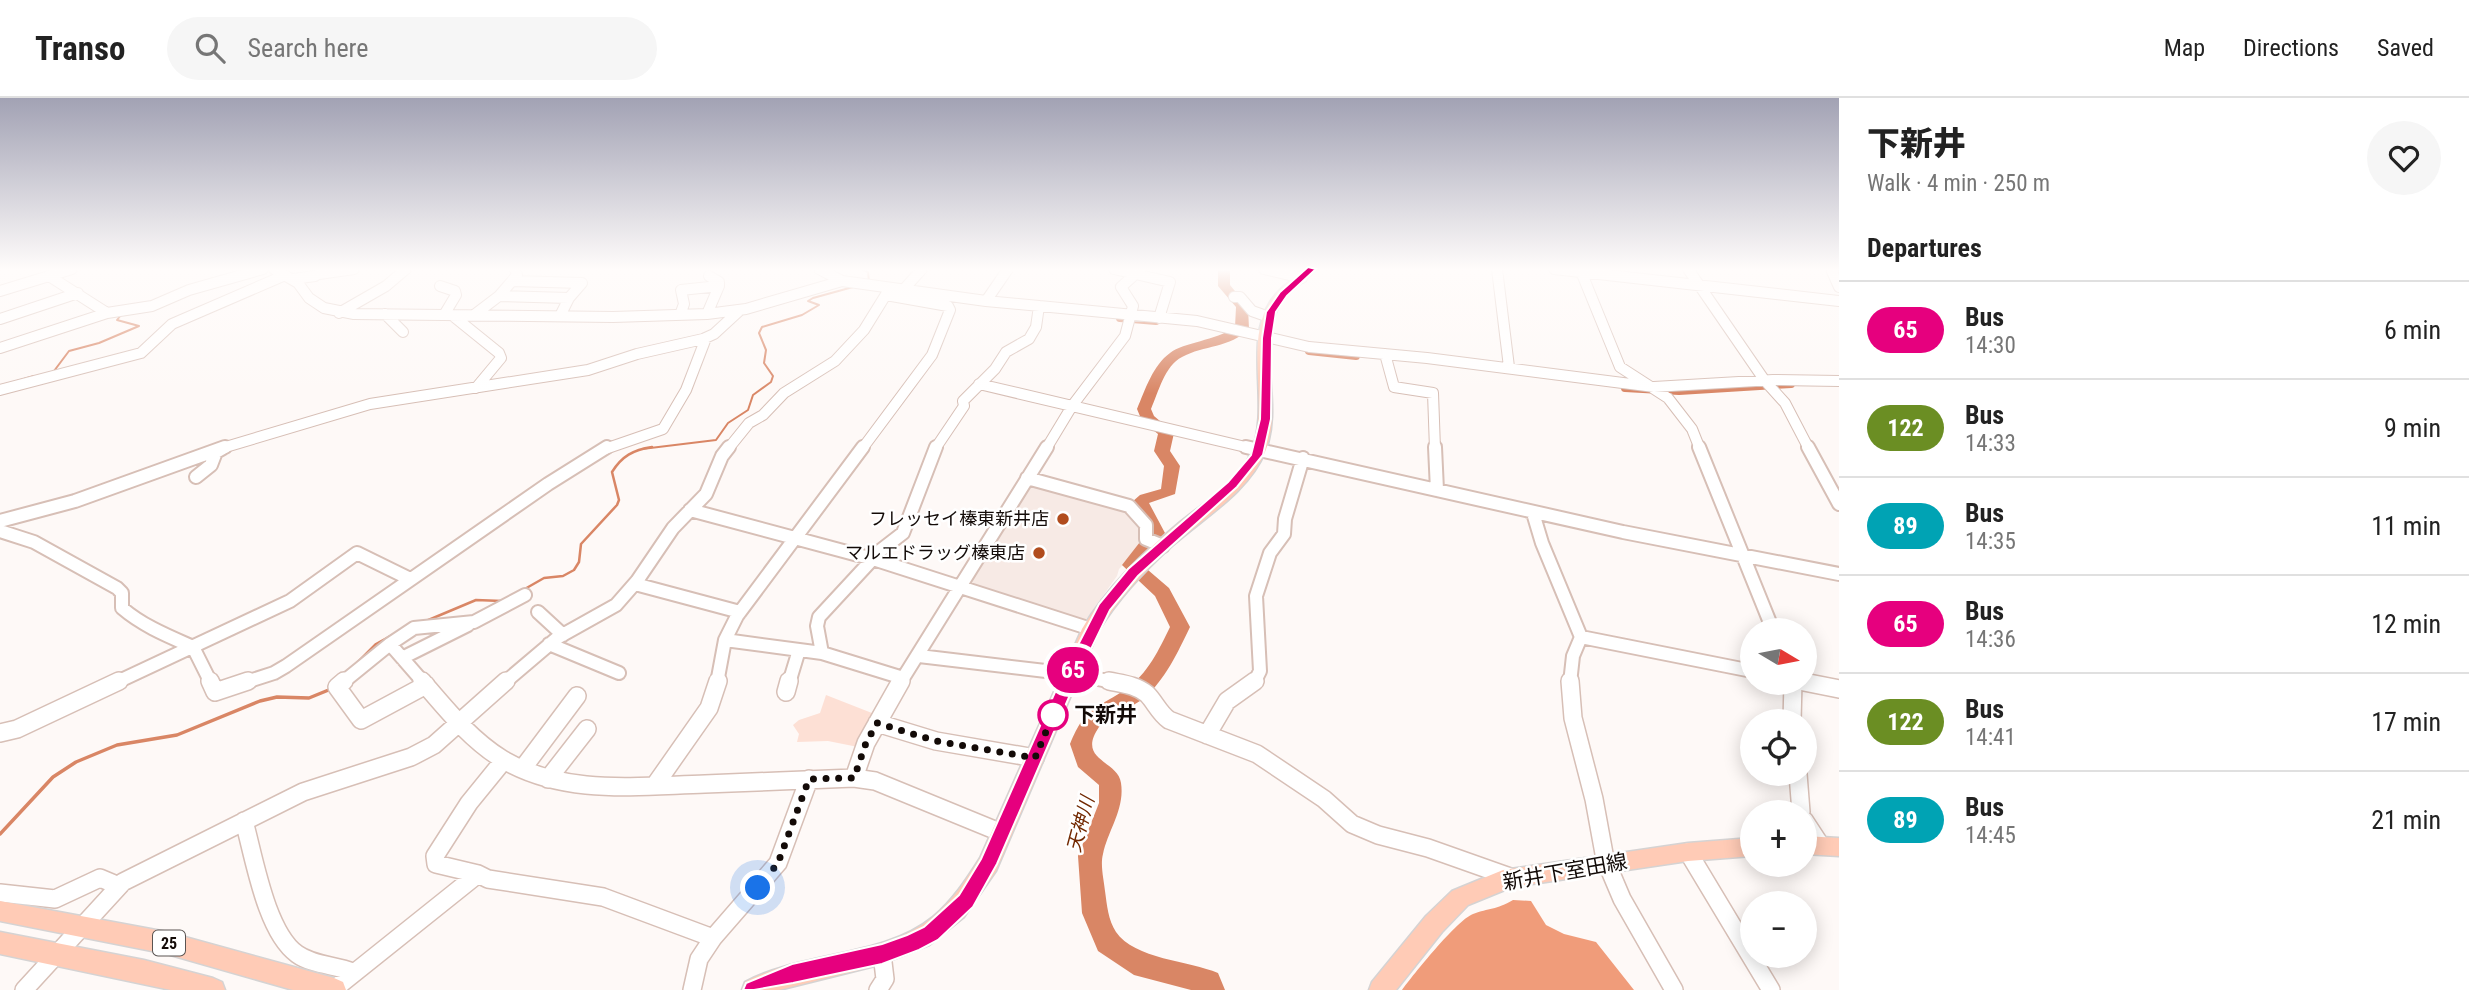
<!DOCTYPE html>
<meta charset="utf-8">
<style>
:root{--surface:#fff;--page:#f6f6f6;--text:#222;--muted:#767676;--line:#e0e0e0}
body{margin:0;font-family:"Roboto Condensed","Noto Sans JP",sans-serif;background:var(--page);color:var(--text);height:100vh;display:flex;flex-direction:column;font-size:26px;white-space:nowrap}
*{box-sizing:border-box;margin:0}
p{font-size:23px;color:var(--muted)}
.icon{flex:none;width:38px;height:38px;fill:none;stroke:currentColor;stroke-width:2;stroke-linecap:round;stroke-linejoin:round}
.map{position:relative;flex:1;overflow:hidden}
.details{display:flex;flex-direction:column;background:var(--surface);width:630px}
.details>*{flex:none}
.badge{padding:0 14px;border-radius:23px;font-size:24px;line-height:46px}
.needle{width:46px;rotate:100deg}
.buttons{position:absolute;left:1740px;top:520px;display:grid;gap:14px}
.buttons a{display:grid;place-items:center;width:77px;height:77px;border-radius:50%;background:var(--surface);box-shadow:0 4px 18px #0003;font-size:35px}
.you{position:absolute;width:35px;height:35px;margin:-18px;border:5px solid #fff;border-radius:50%;background:#1a73e8;box-shadow:0 0 0 10px #1a73e833}
.map>.badge{position:absolute;translate:-50% -50%;box-shadow:0 0 0 4px #fff}
h2{padding:0 28px;font-size:26px;line-height:63px}
.round{display:grid;place-items:center;flex:none;width:74px;height:74px;border-radius:37px;background:var(--page)}
.head{display:flex;align-items:center;justify-content:space-between;height:119px;padding:0 28px}
h1{font-size:33px;font-weight:800;line-height:52px}
ul{padding:0;list-style:none}
li{display:flex;align-items:center;gap:21px;height:98px;padding:0 28px;border-top:2px solid var(--line)}
li div{flex:1}
li b{display:block;font-size:26px}
li em{font-style:normal}
li .badge{min-width:77px;font-weight:700;text-align:center}
header{display:flex;align-items:center;gap:42px;box-sizing:border-box;height:98px;padding:0 35px;background:var(--surface);border-bottom:2px solid var(--line)}
header strong{font-size:33px}
nav{display:flex;gap:38px;margin-inline-start:auto;font-size:24px}
.search{width:490px;height:63px;background:var(--page);display:flex;align-items:center;gap:18px;box-sizing:border-box;padding:0 24px;border-radius:38px;color:var(--muted);font-size:26px}
main{display:flex;flex:1;min-height:0}
.map>svg:first-child{display:block}
.built{fill:#f7eae5}
.green{fill:#fde0d5}
.forest{fill:#f09c7a}
.lines{fill:none;stroke-linecap:round;stroke-linejoin:round}
.stream-far2{stroke:#d98665;stroke-width:2}
.stream-far1{stroke:#d98665;stroke-width:2.5}
.stream{stroke:#d98665;stroke-width:3.5}
.canal{stroke:#d98665;stroke-width:8}
.river{fill:#d98665;fill-rule:evenodd}
.minor-far2-casing{stroke:#d7bfb6;stroke-width:12}
.minor-far1-casing{stroke:#d7bfb6;stroke-width:16}
.minor-casing{stroke:#d7bfb6;stroke-width:20}
.major-casing{stroke:#d5d3d3;stroke-width:3}
.minor-far2{stroke:#fff;stroke-width:10}
.minor-far1{stroke:#fff;stroke-width:12}
.minor{stroke:#fff;stroke-width:17}
.major{fill:#ffcbb6;fill-rule:evenodd}
.line{fill:#e6007e;stroke:#fff;stroke-width:2}
.walk{stroke:#130b08;stroke-width:7;stroke-dasharray:0 12.6}
.poi-dot{fill:#b14c1d;stroke:#fff;stroke-width:2.5}
.stop-dot{fill:#fff;stroke:#e6007e;stroke-width:3.5}
.labels{text-anchor:middle;stroke-width:5;stroke-linejoin:round;paint-order:stroke}
.shield{fill:#fff;stroke:#5a5452;stroke-width:2}
.shield-label{font-size:16px;font-weight:bold;fill:#130b08}
.poi-label{font-size:18px;fill:#130b08;stroke:#fff;text-anchor:end}
.water-label{font-size:19px;font-style:italic;fill:#722801;stroke:#fff}
.near-stop-label{font-size:21px;font-weight:bold;fill:#130b08;stroke:#fff;text-anchor:start}
.near-street-label{font-size:21px;fill:#130b08;stroke:#fff}
</style>
<header>
<strong>Transo</strong>
<div class="search"><svg class="icon" aria-label="search" viewBox="0 0 24 24"><circle cx="10" cy="10" r="6"/><path d="M15 15l6 6"/></svg>Search here</div>
<nav><a>Map</a><a>Directions</a><a>Saved</a></nav>
</header>
<main>
<div class="map">
<svg width="1839" height="892" viewBox="0 0 1839 892">
<rect width="100%" height="100%" fill="#fef9f7"/>
<!-- built -->
<path class="built" d="M1027 384 1126 408 1140 422 1147 443 1119 471 1117 478 1085 523 966 485Z"/>
<!-- green -->
<path class="green" d="M826 597 877 617 858 649 828 643 797 644 799 636 793 627 799 622 820 615Z"/>
<!-- forest -->
<path class="forest" d="M1513 802 1531 803 1546 827 1564 836 1596 844 1634 892H1402C1413 877 1457 822 1473 816 1489 810 1496 812 1513 802Z"/>
<g class="lines">
<!-- stream-far2 -->
<path class="stream-far2" d="M861 171 868 174 869 184
M54 273 69 253 99 245 139 228 117 222 121 217
M7 286 34 278
M642 351 716 342 728 325 748 312 753 297 771 284 773 278 764 265 766 252 759 235 762 229 802 217 819 207 808 203 813 200 853 189"/>
<!-- stream-far1 -->
<path class="stream-far1" d="M523 492 544 480 563 478 574 472 579 464 581 446 617 407 619 402 612 374C622 358 633 352 652 349
M426 523 476 502 502 503
M353 569 376 546 394 536"/>
<!-- stream -->
<path class="stream" d="M0 736 53 679 76 664 117 647 177 637 260 603 277 599 309 600 331 591"/>
<!-- canal -->
<path class="canal" d="M1120 220 1156 223
M1309 253 1356 258
M1625 290 1679 293 1791 286"/>
<!-- river -->
<path class="river" d="M1218 171H1230V187L1248 209 1249 231C1230 250 1204 247 1182 259 1165 267 1158 295 1151 311L1154 318 1174 335 1170 353 1180 368 1175 396 1149 405 1165 435 1141 466 1169 490 1190 529C1178 554 1165 582 1144 600 1131 611 1109 615 1099 629 1076 663 1118 662 1121 685 1125 711 1108 732 1103 756 1100 767 1104 782 1105 793 1107 807 1108 822 1116 834 1134 861 1190 863 1218 875L1225 892H1191L1134 877 1098 853 1082 815 1078 758 1099 705V687L1078 669 1070 646C1087 606 1094 613 1126 591 1147 577 1160 550 1170 529L1155 498 1122 467 1147 435 1132 404 1140 397 1161 391 1164 368 1154 353 1158 336 1142 323 1137 311C1145 292 1153 267 1170 255 1184 244 1215 243 1235 229L1236 209 1218 188Z"/>
<defs>
<path id="minor-far2" d="M58 171 49 178 107 215
M274 171 298 185 309 200 324 210 354 216 613 219 707 216 746 211 842 183 986 203 1197 223 1309 249 1427 260 1654 289 1773 282 1839 283
M819 171 842 183
M1114 171 1170 184 1159 220
M1264 171 1302 180
M1497 171 1509 269
M1554 171 1839 203
M1580 171 1620 269 1668 300 1692 331 1700 351
M1688 171 1765 283 1785 305 1809 351
M1831 171 1839 189
M319 176 354 171
M293 181 315 178 325 171
M512 183 517 177 515 171
M440 188 455 193 456 197 444 217
M905 190 922 171
M0 193 72 171
M499 198 512 183 582 185 569 200
M1234 199H1240L1252 213 1269 219
M986 203 1008 171
M339 215 386 188 406 171
M385 216 403 234
M707 216 719 188V184L709 178
M452 217 499 255 501 260 476 290
M474 217 499 198 569 200 560 218
M680 217 684 206 681 192 719 188
M0 221 78 195
M0 250 107 215 152 208 189 192 263 171
M1385 256 1394 289 1433 295 1435 351
M979 286 1254 351
M0 292 141 255 172 226 283 178
M219 351 370 306 588 272 637 256 703 241 714 236 739 213
M605 351 663 331 686 292 706 240
M728 351 749 325 763 317 784 295 835 263 864 232 890 190
M862 351 932 257 950 212 948 208 886 197
M935 351 964 308 963 303 995 271 1006 254 1029 241 1036 229 1039 208
M1046 351 1072 308 1125 238 1133 208 1121 189 1141 171"/>
<path id="minor-far1" d="M1246 349 1623 434 1839 476
M1435 349 1437 392
M1699 349 1773 532
M1808 349 1839 406
M196 379 211 367 216 354 223 350
M1027 380 1129 408 1146 427V441L1163 448
M690 412 873 461 1091 531
M1533 415 1542 445 1581 539 1573 558 1570 585
M0 423 75 403 225 349
M0 433 34 444 117 490 122 495V510C143 528 168 538 193 549L211 585
M635 486 740 514
M538 514 563 537
M1581 539 1752 573
M725 542 822 555
M549 546 619 575
M919 558 1071 576 1119 585
M402 560 468 527
M903 580 822 555 817 528 819 519 881 452 903 435 936 349
M1804 584 1809 585
M115 585 290 503 357 455 410 481
M243 585 274 575 286 568 548 386 607 349
M342 585 390 546
M424 585 390 546 414 530 474 524 525 497
M504 585 557 540 616 507 637 483 673 430 706 396 722 358 729 349
M717 585 725 542 737 518 863 349
M789 585 799 552
M900 585 1047 349
M1254 585 1260 573 1256 498 1270 455 1284 436 1285 421 1303 360"/>
<path id="minor" d="M210 583 215 594 248 583
M344 583 337 589 361 622 426 587
M422 583C447 612 470 641 502 661 564 698 636 688 705 686 755 684 804 682 854 680L875 683 1002 735
M1109 583C1123 586 1136 587 1147 596 1155 604 1159 615 1169 622L1257 656 1324 701 1352 726 1378 737 1428 750 1510 779
M1570 583 1573 620 1594 701 1605 761 1622 801 1674 892
M1804 584 1839 591
M786 594 789 583
M1792 623 1793 584
M877 625 936 643 1035 660
M0 635 17 631 119 583
M1207 637 1227 603 1255 583
M523 670 577 598
M1798 676 1801 714
M854 680 866 645 901 583
M548 681 587 631
M655 687 709 610 718 583
M1804 722 1821 748
M244 723C254 759 266 834 297 856 312 867 335 867 353 874
M1688 754 1771 892
M478 776 436 766 435 758 469 705 504 662
M0 795 55 801 100 780 119 788
M24 892 123 784 303 694 411 659 434 647 506 583
M333 892 478 776 488 781 603 799 713 840 778 765 809 681
M692 892 699 861 713 840
M878 892 885 881 882 856"/>
<path id="major" d="M1305 171H1317C1305 184 1288 192 1279 208 1256 250 1284 308 1265 354 1249 394 1202 421 1172 448 1144 473 1119 500 1099 532L996 773 964 819 929 847 879 867 779 892H742L745 884C803 853 883 860 933 819 953 802 966 782 980 760L1082 531C1107 489 1142 456 1179 425 1203 405 1238 385 1251 355 1271 308 1243 246 1270 204 1279 190 1293 181 1305 171Z
M1804 738 1839 740V758L1804 756Z
M1752 740V758L1688 763 1512 789 1468 807 1442 834 1396 892H1369L1372 884 1426 818 1452 793 1503 772 1688 745Z
M0 803 167 834 334 880 343 884 346 892H293L167 856 0 823Z
M0 834 144 862 213 880 222 884 225 892H171L0 856Z"/>
</defs>
<!-- minor-far2 casing -->
<use href="#minor-far2" class="minor-far2-casing"/>
<!-- minor-far1 casing -->
<use href="#minor-far1" class="minor-far1-casing"/>
<!-- minor casing -->
<use href="#minor" class="minor-casing"/>
<!-- major casing -->
<use href="#major" class="major-casing"/>
<!-- minor-far2 -->
<use href="#minor-far2" class="minor-far2"/>
<!-- minor-far1 -->
<use href="#minor-far1" class="minor-far1"/>
<!-- minor -->
<use href="#minor" class="minor"/>
<!-- major -->
<use href="#major" class="major"/>
</g>
<!-- sky -->
<linearGradient id="sky" x2="0" y2="1"><stop stop-color="#a2a2b4"/><stop offset="0.58" stop-color="#fffcfb"/><stop offset="1" stop-color="#fffcfb" stop-opacity="0"/></linearGradient>
<rect width="1839" height="296" fill="url(#sky)"/>
<!-- line -->
<path class="line" d="M1308 169 1316 171 1287 198 1276 214 1272 240 1271 321 1263 357 1237 389 1138 478 1110 512 1079 576 997 766 973 809 938 842 919 852 882 866 793 885 754 892H743L746 885 792 866 882 846 907 837 924 829 959 797 981 761 1063 576 1099 506 1128 471 1228 384 1251 357 1260 321 1262 240 1266 214 1280 194Z"/>
<g class="lines">
<!-- walk -->
<path class="walk" d="M758 790 778 765 809 681 854 680 866 645 877 625 936 643 1035 660 1053 617"/>
</g>
<!-- markers -->
<g class="poi-dot">
<circle cx="1063" cy="421" r="7"/>
<circle cx="1039" cy="455" r="7"/>
</g>
<circle class="stop-dot" cx="1053" cy="617" r="14"/>
<g class="labels">
<!-- shield labels -->
<rect class="shield" x="153" y="832.5" width="32" height="25" rx="5"/>
<g class="shield-label">
<text x="169" y="851">25</text>
</g>
<!-- poi labels -->
<g class="poi-label">
<text x="1049" y="427">フレッセイ榛東新井店</text>
<text x="1025" y="461">マルエドラッグ榛東店</text>
</g>
<!-- water labels -->
<g class="water-label">
<text transform="translate(1080 726) rotate(-75)" y="7">天神川</text>
</g>
<!-- near-stop labels -->
<g class="near-stop-label">
<text x="1074" y="624">下新井</text>
</g>
<!-- near-street labels -->
<g class="near-street-label">
<text transform="translate(1565 774) rotate(-10)" y="7">新井下室田線</text>
</g>
</g>
</svg>
<div class="buttons">
<a><svg class="needle" viewBox="-14 -14 28 28"><path d="M0-13l5 13h-10z" fill="#e53935"/><path d="M0 13l5-13h-10z" fill="#767676"/></svg></a>
<a><svg class="icon" aria-label="locate" viewBox="0 0 24 24"><circle cx="12" cy="12" r="6"/><path d="M12 2v4M12 18v4M2 12h4M18 12h4"/></svg></a>
<a>+</a>
<a>−</a>
</div>
<div class="you" style="left:758px;top:790px"></div>
<b class="badge" style="left:1073px;top:572px;background:#e6007e;color:#fff">65</b>
</div>
<section class="details">
<div class="head"><div><h1>下新井</h1><p>Walk · 4 min · 250 m</p></div><a class="round"><svg class="icon" aria-label="heart" viewBox="0 0 24 24"><path d="M12 20l-8-8c-3-5 5-10 8-4 3-6 11-1 8 4z"/></svg></a></div>
<h2>Departures</h2>
<ul>
<li><span class="badge" style="background:#e6007e;color:#fff">65</span><div><b>Bus</b><p>14:30</p></div><em>6 min</em></li>
<li><span class="badge" style="background:#6b8e23;color:#fff">122</span><div><b>Bus</b><p>14:33</p></div><em>9 min</em></li>
<li><span class="badge" style="background:#00a3b4;color:#fff">89</span><div><b>Bus</b><p>14:35</p></div><em>11 min</em></li>
<li><span class="badge" style="background:#e6007e;color:#fff">65</span><div><b>Bus</b><p>14:36</p></div><em>12 min</em></li>
<li><span class="badge" style="background:#6b8e23;color:#fff">122</span><div><b>Bus</b><p>14:41</p></div><em>17 min</em></li>
<li><span class="badge" style="background:#00a3b4;color:#fff">89</span><div><b>Bus</b><p>14:45</p></div><em>21 min</em></li>
</ul>
</section>
</main>
